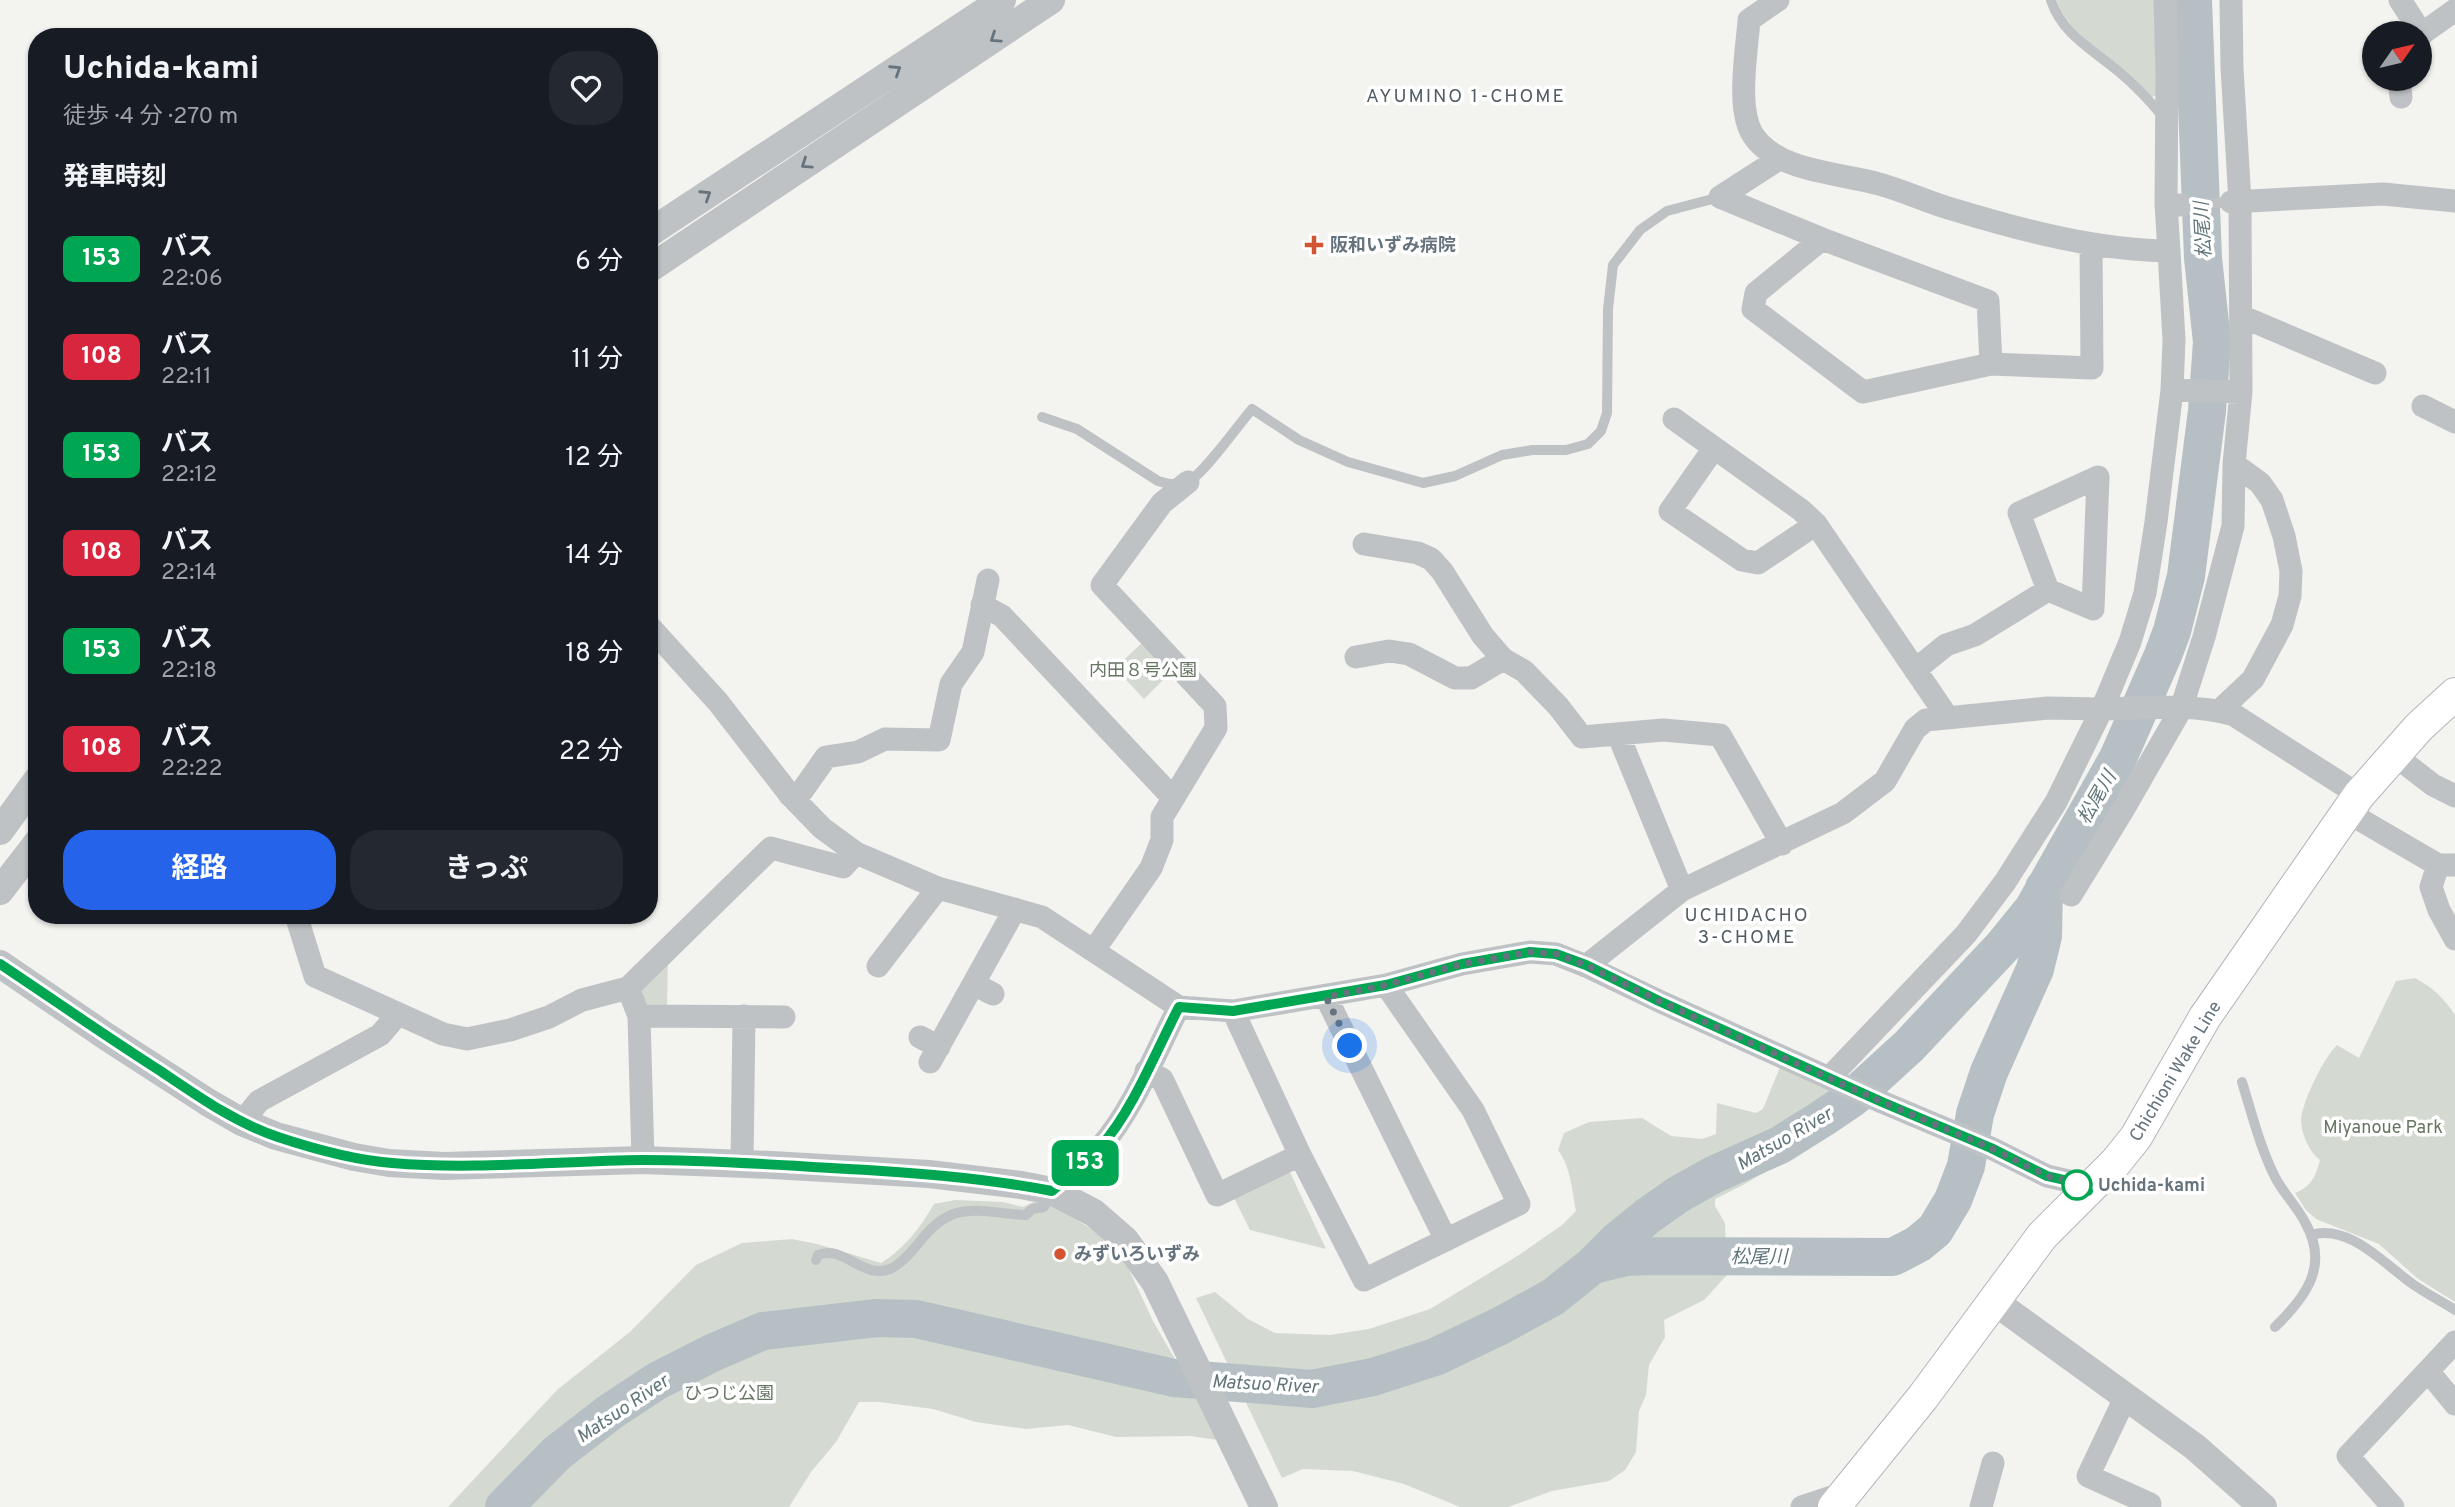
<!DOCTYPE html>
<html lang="ja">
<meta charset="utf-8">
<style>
:root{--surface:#171b24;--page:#242831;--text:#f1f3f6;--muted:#9ea1a6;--accent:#2563eb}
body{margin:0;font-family:Overpass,"Noto Sans JP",sans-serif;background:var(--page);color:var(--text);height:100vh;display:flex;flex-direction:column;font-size:26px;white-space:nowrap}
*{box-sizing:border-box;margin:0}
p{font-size:23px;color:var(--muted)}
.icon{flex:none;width:38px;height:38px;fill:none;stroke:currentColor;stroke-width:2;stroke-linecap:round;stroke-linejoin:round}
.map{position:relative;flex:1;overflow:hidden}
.side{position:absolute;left:28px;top:28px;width:630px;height:896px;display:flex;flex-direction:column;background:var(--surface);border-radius:28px;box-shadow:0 2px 5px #0004}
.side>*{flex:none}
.badge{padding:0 14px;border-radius:10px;font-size:24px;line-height:46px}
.needle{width:46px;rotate:56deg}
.fabs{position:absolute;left:2362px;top:21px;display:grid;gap:14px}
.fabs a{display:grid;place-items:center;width:70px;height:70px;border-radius:50%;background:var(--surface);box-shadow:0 2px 5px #0004;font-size:35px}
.you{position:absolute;width:35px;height:35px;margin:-18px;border:5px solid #fff;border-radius:50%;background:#1a73e8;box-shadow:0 0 0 10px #1a73e833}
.map>.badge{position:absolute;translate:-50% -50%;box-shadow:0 0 0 4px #fff}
h2{padding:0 35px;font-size:26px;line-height:63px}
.round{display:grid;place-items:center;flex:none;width:74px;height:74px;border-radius:28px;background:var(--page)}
.headline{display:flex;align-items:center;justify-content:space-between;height:119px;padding:0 35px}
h1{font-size:33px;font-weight:700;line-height:52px}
.button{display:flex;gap:14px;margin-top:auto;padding:14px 35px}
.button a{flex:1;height:80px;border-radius:28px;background:var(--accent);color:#fff;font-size:28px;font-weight:700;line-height:80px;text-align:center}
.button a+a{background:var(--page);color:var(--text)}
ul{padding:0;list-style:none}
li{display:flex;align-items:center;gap:21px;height:98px;padding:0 35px}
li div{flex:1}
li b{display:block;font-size:26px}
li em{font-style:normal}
li .badge{min-width:77px;font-weight:700;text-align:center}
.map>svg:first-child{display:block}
.green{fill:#d4dad1}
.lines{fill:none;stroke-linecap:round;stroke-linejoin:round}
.river{stroke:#b6c0c4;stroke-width:38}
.secondary-casing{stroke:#b1b6b9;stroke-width:34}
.service{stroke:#bfc2c5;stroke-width:10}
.minor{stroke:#bfc2c5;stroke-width:23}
.tertiary{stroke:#bfc2c5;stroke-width:28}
.secondary{stroke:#fff;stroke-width:32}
.oneway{stroke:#65737e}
.line-casing{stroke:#fff;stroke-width:16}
.line{stroke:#00a651;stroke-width:10}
.walk{stroke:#65737e;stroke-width:7;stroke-dasharray:0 12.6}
.poi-dot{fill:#d25431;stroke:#fff;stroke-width:2.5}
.stop-dot{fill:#fff;stroke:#00a651;stroke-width:3.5}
.labels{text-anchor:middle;stroke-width:7;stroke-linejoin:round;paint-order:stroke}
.poi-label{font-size:18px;font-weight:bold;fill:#65737e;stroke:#fff;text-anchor:start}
.park-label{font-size:18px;fill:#677663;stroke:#fff}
.street-label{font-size:18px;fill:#65737e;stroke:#fff}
.stop-label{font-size:18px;font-weight:bold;fill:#65737e;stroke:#fff;text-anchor:start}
.neighbourhood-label{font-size:19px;letter-spacing:2px;fill:#525c64;stroke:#fff}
.water-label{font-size:19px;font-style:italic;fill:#61757b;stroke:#fff}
</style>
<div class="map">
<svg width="2455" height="1507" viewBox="0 0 2455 1507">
<rect width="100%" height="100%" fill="#f3f3f0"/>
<!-- green -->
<path class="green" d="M2057 0H2158L2160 94 2152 97C2128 71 2065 33 2057 0Z
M1143 642 1171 672 1144 699 1115 668Z
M668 956 667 1008 643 1006 639 984Z
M2415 978C2433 988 2444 998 2455 1015V1302L2417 1278 2379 1244 2316 1219 2306 1210 2295 1193C2311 1187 2316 1176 2320 1160 2309 1152 2302 1135 2301 1121 2301 1104 2324 1057 2337 1045L2359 1058 2396 981Z
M1782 1062 1882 1102 1745 1184 1715 1199V1206L1725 1223 1727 1275 1704 1300 1664 1320 1665 1337 1649 1365 1646 1395 1639 1411 1636 1452 1625 1470 1609 1481 1552 1491 1508 1507H1460L1404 1484 1353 1471 1303 1469 1282 1478 1196 1298 1215 1292 1248 1319 1275 1333 1330 1335 1369 1329 1430 1309 1519 1255 1562 1225 1576 1211C1572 1191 1571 1167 1558 1150L1564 1133 1589 1122 1642 1118 1671 1136 1702 1139 1716 1134 1717 1103 1756 1113 1763 1109Z
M1288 1168 1326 1249 1250 1230 1232 1194Z
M1042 1198 1096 1232 1126 1263 1153 1321 1198 1399 1217 1440 1191 1436 1116 1437 1068 1425 1026 1429 976 1422 933 1409 880 1402H859L836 1442 811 1472 789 1507H448L557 1390 631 1331 696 1265 742 1243 792 1239 817 1244 881 1263C905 1248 920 1228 934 1204L955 1200 1003 1202 1023 1207Z"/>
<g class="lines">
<!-- river -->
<path class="river" d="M1593 1265 1626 1257 1650 1256 1893 1257 1918 1244 1935 1230 1953 1200 1966 1166 1975 1114 1989 1072 2035 969 2043 936 2044 888
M504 1507 557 1453 610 1412 657 1381 712 1353 763 1331 877 1318 916 1319 1174 1378 1312 1389 1373 1377 1435 1357 1500 1326 1553 1297 1593 1265 1617 1241 1649 1215 1679 1194 1713 1175 1780 1145 1823 1118 1851 1099 1909 1046 2003 946 2033 909 2118 758 2163 655 2172 631 2186 576 2207 411 2212 342 2203 258 2193 0"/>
<defs>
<path id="secondary" d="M1834 1507 1923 1397 2042 1236 2116 1162 2136 1137 2205 1017 2359 795 2419 727 2455 694"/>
</defs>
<!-- secondary casing -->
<use href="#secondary" class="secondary-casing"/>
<!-- service -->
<path class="service" d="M2051 0C2061 33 2093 50 2118 71 2135 85 2150 101 2164 118
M2182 205 2231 202
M1042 417 1077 429 1158 481C1168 484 1180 487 1190 481 1207 469 1237 427 1252 409L1299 440 1348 462 1423 483 1455 476 1502 455 1532 450H1566L1588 444 1601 431 1607 413 1608 309 1613 265 1640 230 1667 211 1720 197
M2242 1082C2252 1114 2260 1148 2276 1179 2285 1195 2298 1208 2306 1224 2329 1266 2306 1297 2275 1327
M2311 1235C2349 1223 2385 1265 2414 1285 2427 1294 2441 1301 2455 1310
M816 1260 818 1255C843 1244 863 1280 890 1269 902 1264 914 1249 922 1239 955 1198 980 1213 1026 1215L1032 1209 1044 1207 1051 1194"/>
<!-- minor -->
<path class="minor" d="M1778 0 1749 20C1747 50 1736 109 1753 135 1777 172 1840 173 1879 184 1905 191 1929 203 1955 210 2024 231 2097 250 2169 251L2166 204 2182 205
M2165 0 2167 73 2166 204
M2400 0 2422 34
M2420 35 2455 10
M2399 79 2401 97
M1779 159 1720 197 1822 239
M2231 202 2383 194 2455 201
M2241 316 2375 373
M1991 364 1988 301 1822 239 1756 293 1753 309 1863 392 1991 364 2092 368 2091 244
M2172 390 2241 392
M2423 406 2455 422
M1674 419 1801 510 1816 524 1948 718
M1714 448 1670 511 1742 560 1758 563 1816 524
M2098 477 2093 609 2048 590 2019 513Z
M1364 544 1418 553 1431 559 1442 571 1483 636 1503 659 1524 671 1558 706 1582 737 1663 730 1720 735 1782 844
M982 605 1002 616 1173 798
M649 626 718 702 790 795 822 828 856 853 938 888 1042 917 1179 1007 1233 1011 1386 985 1462 964 1530 952 1556 954 1586 966 1659 1001 1882 1102 1991 1148 2047 1176 2073 1182 2088 1191
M1356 657 1389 651 1409 654 1455 678H1471L1503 659
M1915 670 1946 645 1975 635 2048 590
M2219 711 2253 679 2282 625 2290 596 2291 571 2284 536 2272 500 2260 483 2234 464
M1618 734 1682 890
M2394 755 2433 785 2455 796
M790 795 802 791 826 757 858 752 885 739 939 740 951 684 973 652 988 580
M2347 812 2438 865H2455
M2438 865 2431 887 2439 910 2455 939
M2071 895 2123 810 2181 709 2204 637 2233 526 2234 464 2241 392 2240 202 2232 68 2231 0
M296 915 315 976 443 1034 467 1039 510 1030 549 1017 582 1000 628 988 771 848 843 867 856 853
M1094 950 1151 868 1162 840V817L1216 728 1215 706 1102 585 1162 503 1188 482
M878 966 938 888
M1586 966 1682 890 1843 813 1885 781 1915 729 1926 720 2048 708 2102 709 2130 642 2145 593 2156 522 2172 390 2174 340 2169 251
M974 984 993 994
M628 988 639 1016 643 1160
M1326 997 1446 1240
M1233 1011 1300 1155 1364 1280 1519 1204 1473 1110 1386 985
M639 1016 784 1017
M920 1037 939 1047
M930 1062 1015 909
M1146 1071 1162 1079 1217 1195 1300 1155
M1830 1077 1966 934 2005 882 2056 802 2102 709C2144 708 2193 703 2234 715L2359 795
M242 1122 259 1101 380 1035 398 1014
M742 1163 744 1016
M1052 1191C1069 1177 1086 1163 1101 1146 1132 1112 1157 1049 1179 1007
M2428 1371 2455 1404
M2126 1396 2088 1476 2150 1504
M1802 1507 1844 1493
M1981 1507 1993 1463
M2393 1507 2348 1456 2455 1342"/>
<!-- tertiary -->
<path class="tertiary" d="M649 233 1002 0
M649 269 1051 0
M0 831 37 780
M0 891 37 843
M0 964 107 1037 209 1103 242 1122 276 1136 354 1157 389 1163 444 1166 643 1160 772 1165 929 1174 1021 1185 1052 1191 1094 1213 1125 1240 1155 1282 1264 1507
M1995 1302 2195 1447 2263 1507"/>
<!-- secondary -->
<use href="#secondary" class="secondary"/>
</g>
<!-- one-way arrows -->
<defs><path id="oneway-chevron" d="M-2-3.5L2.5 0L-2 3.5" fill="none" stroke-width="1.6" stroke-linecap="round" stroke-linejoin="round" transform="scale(1.75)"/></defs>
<g class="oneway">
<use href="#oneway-chevron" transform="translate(995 38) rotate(146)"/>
<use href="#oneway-chevron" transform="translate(896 70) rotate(-33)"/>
<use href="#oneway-chevron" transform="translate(806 164) rotate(146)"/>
<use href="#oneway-chevron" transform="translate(706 195) rotate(-33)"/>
</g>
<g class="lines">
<defs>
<path id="line" d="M0 964C54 1000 107 1037 162 1072 199 1097 236 1123 278 1137 314 1149 354 1160 392 1163 475 1170 559 1161 642 1160 705 1160 768 1164 831 1168 905 1172 979 1177 1052 1191 1069 1177 1086 1163 1101 1146 1132 1112 1157 1049 1179 1007L1233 1011 1386 985 1462 964 1530 952 1556 954 1586 965 1659 1001 1882 1102 1991 1148 2047 1176 2073 1182 2088 1191"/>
</defs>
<!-- line casing -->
<use href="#line" class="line-casing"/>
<!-- line -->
<use href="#line" class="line"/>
<!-- walk -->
<path class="walk" d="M1350 1046 1326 997 1386 985 1462 964 1530 952 1556 954 1586 965 1659 1001 1882 1102 1991 1148 2047 1176 2073 1182 2077 1185"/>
</g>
<!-- markers -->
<g class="poi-dot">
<path d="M1310.5 234.5h7v7h7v7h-7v7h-7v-7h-7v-7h7z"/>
<circle cx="1060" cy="1254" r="7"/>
</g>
<circle class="stop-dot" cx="2077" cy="1185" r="14"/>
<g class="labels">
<!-- poi labels -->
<g class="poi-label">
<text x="1330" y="251">阪和いずみ病院</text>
<text x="1074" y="1260">みずいろいずみ</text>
</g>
<!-- park labels -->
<g class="park-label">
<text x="1143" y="676">内田８号公園</text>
<text x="2383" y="1133">Miyanoue Park</text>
<text x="729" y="1399">ひつじ公園</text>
</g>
<!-- street labels -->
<g class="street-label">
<text transform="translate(2175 1071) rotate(-59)" y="6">Chichioni Wake Line</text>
</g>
<!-- stop labels -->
<g class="stop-label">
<text x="2098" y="1191">Uchida-kami</text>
</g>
<!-- neighbourhood labels -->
<g class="neighbourhood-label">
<text x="1466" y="102">AYUMINO 1-CHOME</text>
<text x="1747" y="921">UCHIDACHO<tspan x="1747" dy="22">3-CHOME</tspan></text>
</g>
<!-- water labels -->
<g class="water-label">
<text transform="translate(2202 230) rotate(-93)" y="7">松尾川</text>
<text transform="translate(2096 797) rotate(-60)" y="7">松尾川</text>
<text transform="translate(1784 1138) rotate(-30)" y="7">Matsuo River</text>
<text x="1759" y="1263">松尾川</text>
<text transform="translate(1265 1383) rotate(3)" y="7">Matsuo River</text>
<text transform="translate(622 1408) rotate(-34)" y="7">Matsuo River</text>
</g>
</g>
</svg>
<div class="fabs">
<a><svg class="needle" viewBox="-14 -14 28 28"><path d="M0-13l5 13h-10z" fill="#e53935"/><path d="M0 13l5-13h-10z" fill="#9ea1a6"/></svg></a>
</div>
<div class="you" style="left:1350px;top:1046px"></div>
<b class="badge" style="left:1085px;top:1163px;background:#00a651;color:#fff">153</b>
<section class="side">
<div class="headline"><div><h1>Uchida-kami</h1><p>徒歩 · 4 分 · 270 m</p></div><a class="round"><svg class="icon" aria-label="heart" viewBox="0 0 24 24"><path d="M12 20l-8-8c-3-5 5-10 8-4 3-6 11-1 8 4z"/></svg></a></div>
<h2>発車時刻</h2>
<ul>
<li><span class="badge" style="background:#00a651;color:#fff">153</span><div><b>バス</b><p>22:06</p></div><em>6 分</em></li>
<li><span class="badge" style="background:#d7263d;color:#fff">108</span><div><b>バス</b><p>22:11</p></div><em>11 分</em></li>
<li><span class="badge" style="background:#00a651;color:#fff">153</span><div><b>バス</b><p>22:12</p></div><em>12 分</em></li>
<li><span class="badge" style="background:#d7263d;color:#fff">108</span><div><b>バス</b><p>22:14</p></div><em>14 分</em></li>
<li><span class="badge" style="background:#00a651;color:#fff">153</span><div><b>バス</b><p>22:18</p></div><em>18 分</em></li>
<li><span class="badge" style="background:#d7263d;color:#fff">108</span><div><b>バス</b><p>22:22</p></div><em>22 分</em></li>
</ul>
<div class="button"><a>経路</a><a>きっぷ</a></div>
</section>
</div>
